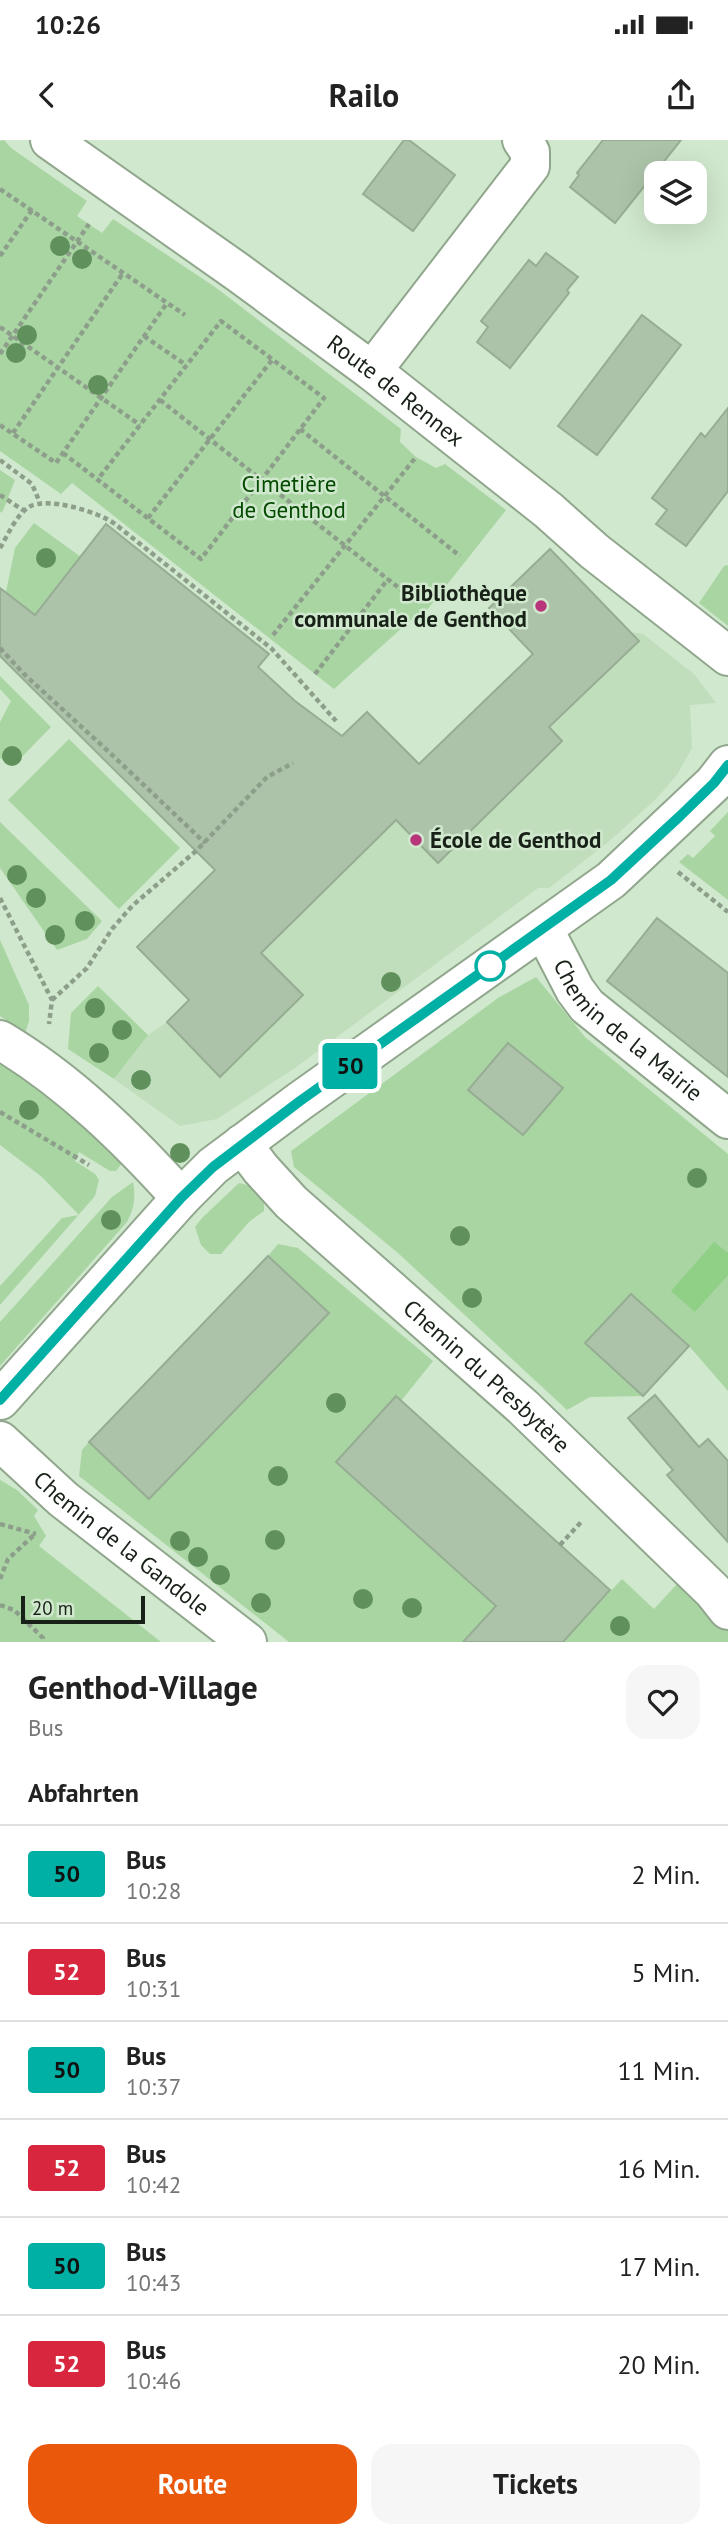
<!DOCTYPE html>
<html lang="de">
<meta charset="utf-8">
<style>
:root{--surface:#fff;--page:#f6f6f6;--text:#222;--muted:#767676;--line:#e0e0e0;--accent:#ea580c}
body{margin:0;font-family:"PT Sans",sans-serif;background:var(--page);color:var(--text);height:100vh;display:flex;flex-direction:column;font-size:26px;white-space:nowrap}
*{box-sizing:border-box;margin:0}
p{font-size:23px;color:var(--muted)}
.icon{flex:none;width:38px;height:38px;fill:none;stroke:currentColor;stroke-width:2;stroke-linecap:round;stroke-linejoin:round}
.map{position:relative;height:1502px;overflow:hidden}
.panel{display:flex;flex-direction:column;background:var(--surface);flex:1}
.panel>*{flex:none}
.badge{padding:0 14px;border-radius:5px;font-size:24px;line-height:46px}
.buttons{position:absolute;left:644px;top:21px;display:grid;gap:14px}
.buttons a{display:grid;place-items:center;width:63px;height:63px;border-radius:14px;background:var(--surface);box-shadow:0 7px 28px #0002;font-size:35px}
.scale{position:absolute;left:21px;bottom:18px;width:124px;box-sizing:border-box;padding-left:7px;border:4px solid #182117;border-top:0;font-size:19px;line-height:24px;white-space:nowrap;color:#182117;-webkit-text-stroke:5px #d0e8cd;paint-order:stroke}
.map>.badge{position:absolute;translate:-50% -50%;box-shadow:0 0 0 4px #fff}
h2{padding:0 28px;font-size:26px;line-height:63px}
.round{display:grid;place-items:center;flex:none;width:74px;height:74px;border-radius:21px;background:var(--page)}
.summary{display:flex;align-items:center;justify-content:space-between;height:119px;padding:0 28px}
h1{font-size:33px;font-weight:700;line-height:52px}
.button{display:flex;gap:14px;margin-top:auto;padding:14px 28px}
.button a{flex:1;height:80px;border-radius:21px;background:var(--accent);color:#fff;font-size:28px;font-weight:700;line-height:80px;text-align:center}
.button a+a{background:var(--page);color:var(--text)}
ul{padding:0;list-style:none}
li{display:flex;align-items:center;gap:21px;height:98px;padding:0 28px;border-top:2px solid var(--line)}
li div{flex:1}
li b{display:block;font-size:26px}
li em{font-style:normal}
li .badge{min-width:77px;font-weight:700;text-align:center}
.status{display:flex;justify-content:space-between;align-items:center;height:49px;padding:0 35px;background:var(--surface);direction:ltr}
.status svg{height:19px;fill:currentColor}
header{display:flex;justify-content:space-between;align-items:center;height:91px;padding:0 28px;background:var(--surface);font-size:32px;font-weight:700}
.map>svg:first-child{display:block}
.built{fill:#c0ddbc}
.green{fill:#a9d5a3}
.water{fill:#8fd086}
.building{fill:#acc3a9;stroke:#96ad93;stroke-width:2}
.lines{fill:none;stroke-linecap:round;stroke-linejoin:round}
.street-casing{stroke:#91a78d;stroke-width:42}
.secondary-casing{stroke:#91a78d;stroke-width:42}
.path{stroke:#8d9f8b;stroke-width:4.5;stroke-dasharray:5 3.5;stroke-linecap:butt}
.street{stroke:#fff;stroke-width:38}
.secondary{stroke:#fff;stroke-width:38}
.tree{fill:#60915c}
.line-casing{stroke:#fff;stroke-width:16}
.line{stroke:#00b0a4;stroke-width:10}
.poi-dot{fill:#b8357c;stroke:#d0e8cd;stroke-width:2.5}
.stop-dot{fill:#fff;stroke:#00b0a4;stroke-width:3.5}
.labels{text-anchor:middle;stroke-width:5;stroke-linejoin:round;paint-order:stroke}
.street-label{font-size:23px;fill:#182117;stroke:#d0e8cd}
.park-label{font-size:23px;fill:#044a00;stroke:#d0e8cd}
.poi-label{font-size:23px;font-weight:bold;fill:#182117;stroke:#d0e8cd;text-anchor:end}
</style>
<div class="status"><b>10:26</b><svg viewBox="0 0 49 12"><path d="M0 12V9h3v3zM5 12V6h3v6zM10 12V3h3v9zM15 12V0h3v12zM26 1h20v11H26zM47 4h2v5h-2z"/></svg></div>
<header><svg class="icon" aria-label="back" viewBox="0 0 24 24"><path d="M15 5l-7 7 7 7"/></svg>Railo<svg class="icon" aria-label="share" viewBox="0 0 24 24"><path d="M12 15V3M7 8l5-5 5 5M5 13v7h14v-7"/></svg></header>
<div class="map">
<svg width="728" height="1502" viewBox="0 0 728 1502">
<rect width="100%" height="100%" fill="#d0e8cd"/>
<!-- built -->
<path class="built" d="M550 409 630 492 643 494 694 534 716 563 690 565 692 608 677 635 656 659 607 703 549 748H538L295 928 217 979 180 986 114 939 148 895 167 882 188 860 137 807 194 750 202 758 328 610 367 572 419 624 533 514Z"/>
<!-- green -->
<path class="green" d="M4 0 11 8 87 61 77 76 102 93 113 79 215 147 401 289 400 302 416 317 436 328 445 324 506 370 427 470H422L334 549 72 343 61 354 0 311V1Z
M0 330 15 340 2 373 0 371Z
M34 383 81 417 35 475 6 452 15 408Z
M728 425V486L699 463 724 426Z
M0 536 51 587 13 626 0 618V582L11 561 0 549Z
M69 599 180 708 119 769 8 660Z
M728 672V760L679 722 688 714 693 718 715 696 710 691Z
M0 682 102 781 87 799 57 810 0 728Z
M0 800 29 865V881L25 893 0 876Z
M536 837 585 897 728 1014V1251L689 1206 631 1154 585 1203 643 1256 590 1257 567 1270 398 1113 294 1027 291 1011 498 858Z
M98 846 148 895 114 939 68 909 71 873Z
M0 920 69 971 122 1023 116 1031H110L79 1012 75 1021 95 1034 99 1040 95 1056 0 1165V1146L62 1078 79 1075 42 1037 0 1005Z
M133 1042C136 1057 134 1069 127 1082L0 1226V1182L112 1057Z
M239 1043 251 1046 264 1060V1071L249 1082 221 1114H210L201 1105 195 1087 202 1078Z
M278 1104 298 1108 433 1221 401 1261 396 1257 336 1322 496 1466 467 1498 471 1502H289L79 1336 82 1310 89 1302 150 1359 328 1173 268 1116Z
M0 1340 17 1350 38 1370 34 1376 46 1396 39 1406 161 1502H0Z
M622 1439 654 1469 678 1443 728 1490V1502H563Z"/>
<!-- water -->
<path class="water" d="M714 1102 728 1113V1135L695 1172 671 1151Z"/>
<!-- building -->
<path class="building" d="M404 0H409L455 35 413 91 363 54Z
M603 0H681L615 83 570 47 579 35 577 33Z
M546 113 578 137 567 150 569 153 510 228 477 202 488 187 481 181 529 120 536 126Z
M642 175 681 205 597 315 558 286Z
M728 268V351L686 406 656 384 667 370 652 358 701 293 705 297Z
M106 384 269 514 258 527 295 561 342 596 367 572 419 624 533 514 489 468 550 409 639 501 549 587 562 601 438 723 396 680 261 813 303 855 220 937 167 882 189 860 137 807 215 730 0 516V448L35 475Z
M657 778 728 833V937L607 841Z
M508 903 563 948 523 995 468 950Z
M268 1116 329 1173 149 1359 89 1302Z
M631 1154 689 1206 643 1256 585 1203Z
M655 1255 699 1307 708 1299 728 1321V1402L667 1335 673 1330 628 1278Z
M396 1256 610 1450 563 1502H463L496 1466 336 1322Z"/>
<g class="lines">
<defs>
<g id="street">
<path d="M372 231 530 26V12L522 0"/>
<path id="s1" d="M544 790 575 850 587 866 728 979"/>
<path d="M0 900C69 941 128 999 181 1058"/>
<path id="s2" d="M242 1004 261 1029 291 1062 523 1267 713 1451 728 1470"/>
</g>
<g id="secondary">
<path id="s3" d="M50 0 239 133 372 231 548 370 594 411 728 516"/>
<path d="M0 1260 181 1058 213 1026 300 961 611 740 714 643 728 625"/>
<path id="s4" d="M0 1301 63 1359 247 1502"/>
</g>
</defs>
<!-- street casing -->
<use href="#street" class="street-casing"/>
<!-- secondary casing -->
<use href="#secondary" class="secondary-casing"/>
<!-- path -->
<path class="path" d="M0 49 185 175
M0 116 32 70
M0 187 140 285
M144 196 186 225
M0 214 89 84
M160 260 418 463
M0 285 56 323 167 163
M300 289 460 416
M13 293 123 133
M63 313 201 419 324 258 221 181 98 339
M0 320 32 344 40 363
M0 355 23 370
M148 378 272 220
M0 408C8 395 16 375 29 367 47 356 99 372 115 384L272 509 336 581
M273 495 416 317
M0 508 24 534 109 612 205 703
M315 534 388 439
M678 732 728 772
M0 758 52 860 49 884
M52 860 87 828 112 789 132 766 196 711 267 637 293 623
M0 972 89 1025
M0 1384 36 1394
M560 1405 583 1380
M0 1439 8 1419 35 1394
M0 1465 14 1470 43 1498V1502"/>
<!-- street -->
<use href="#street" class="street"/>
<!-- secondary -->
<use href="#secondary" class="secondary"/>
</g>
<!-- trees -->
<g class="tree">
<circle cx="60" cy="106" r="10"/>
<circle cx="82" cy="119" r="10"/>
<circle cx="27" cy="195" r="10"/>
<circle cx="16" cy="213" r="10"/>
<circle cx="98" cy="245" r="10"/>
<circle cx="46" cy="418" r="10"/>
<circle cx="12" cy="616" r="10"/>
<circle cx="17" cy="735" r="10"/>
<circle cx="36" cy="758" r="10"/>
<circle cx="85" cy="781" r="10"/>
<circle cx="55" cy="795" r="10"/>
<circle cx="391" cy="842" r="10"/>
<circle cx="95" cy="868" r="10"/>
<circle cx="122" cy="890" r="10"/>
<circle cx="99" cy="913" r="10"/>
<circle cx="141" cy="940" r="10"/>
<circle cx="29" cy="970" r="10"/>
<circle cx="180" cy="1013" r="10"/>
<circle cx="697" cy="1038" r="10"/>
<circle cx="111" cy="1080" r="10"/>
<circle cx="460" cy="1096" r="10"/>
<circle cx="472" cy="1158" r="10"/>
<circle cx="336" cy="1263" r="10"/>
<circle cx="278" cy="1336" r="10"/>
<circle cx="275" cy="1400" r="10"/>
<circle cx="180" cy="1401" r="10"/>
<circle cx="198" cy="1417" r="10"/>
<circle cx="220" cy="1435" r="10"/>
<circle cx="363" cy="1459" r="10"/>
<circle cx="261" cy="1463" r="10"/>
<circle cx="412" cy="1468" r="10"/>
<circle cx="620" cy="1486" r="10"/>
</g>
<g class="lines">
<defs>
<path id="line" d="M0 1260 181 1058 213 1027 300 961 611 740 680 676 714 643 728 625"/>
</defs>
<!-- line casing -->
<use href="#line" class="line-casing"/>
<!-- line -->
<use href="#line" class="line"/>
</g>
<!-- markers -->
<g class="poi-dot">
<circle cx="541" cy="466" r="7"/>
<circle cx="416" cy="700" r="7"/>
</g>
<circle class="stop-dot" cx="490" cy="826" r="14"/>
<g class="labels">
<!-- street labels -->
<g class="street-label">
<text dy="8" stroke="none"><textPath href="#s3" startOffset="427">Route de Rennex</textPath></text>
<text dy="8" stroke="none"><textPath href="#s1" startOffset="133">Chemin de la Mairie</textPath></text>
<text dy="8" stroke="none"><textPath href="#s2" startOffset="338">Chemin du Presbytère</textPath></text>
<text dy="8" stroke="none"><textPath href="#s4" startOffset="159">Chemin de la Gandole</textPath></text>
</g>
<!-- park labels -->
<g class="park-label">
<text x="289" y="352">Cimetière<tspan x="289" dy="26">de Genthod</tspan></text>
</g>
<!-- poi labels -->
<g class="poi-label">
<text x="527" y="461">Bibliothèque<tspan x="527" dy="26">communale de Genthod</tspan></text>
<text x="430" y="708" text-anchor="start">École de Genthod</text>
</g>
</g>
</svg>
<div class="buttons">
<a><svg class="icon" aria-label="layers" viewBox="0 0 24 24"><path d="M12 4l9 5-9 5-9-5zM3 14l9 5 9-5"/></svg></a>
</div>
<div class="scale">20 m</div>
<b class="badge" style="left:350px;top:926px;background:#00b0a4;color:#111">50</b>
</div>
<section class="panel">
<div class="summary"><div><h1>Genthod-Village</h1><p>Bus</p></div><a class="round"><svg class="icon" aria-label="heart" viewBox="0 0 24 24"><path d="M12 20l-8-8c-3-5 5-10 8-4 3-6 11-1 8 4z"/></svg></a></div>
<h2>Abfahrten</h2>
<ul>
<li><span class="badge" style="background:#00b0a4;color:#111">50</span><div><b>Bus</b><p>10:28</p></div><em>2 Min.</em></li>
<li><span class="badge" style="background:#d7263d;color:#fff">52</span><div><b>Bus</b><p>10:31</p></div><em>5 Min.</em></li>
<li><span class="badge" style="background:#00b0a4;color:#111">50</span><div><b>Bus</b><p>10:37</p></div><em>11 Min.</em></li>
<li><span class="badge" style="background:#d7263d;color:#fff">52</span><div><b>Bus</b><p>10:42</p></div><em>16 Min.</em></li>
<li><span class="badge" style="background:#00b0a4;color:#111">50</span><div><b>Bus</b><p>10:43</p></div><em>17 Min.</em></li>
<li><span class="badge" style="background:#d7263d;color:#fff">52</span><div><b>Bus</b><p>10:46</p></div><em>20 Min.</em></li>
</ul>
<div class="button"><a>Route</a><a>Tickets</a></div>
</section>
